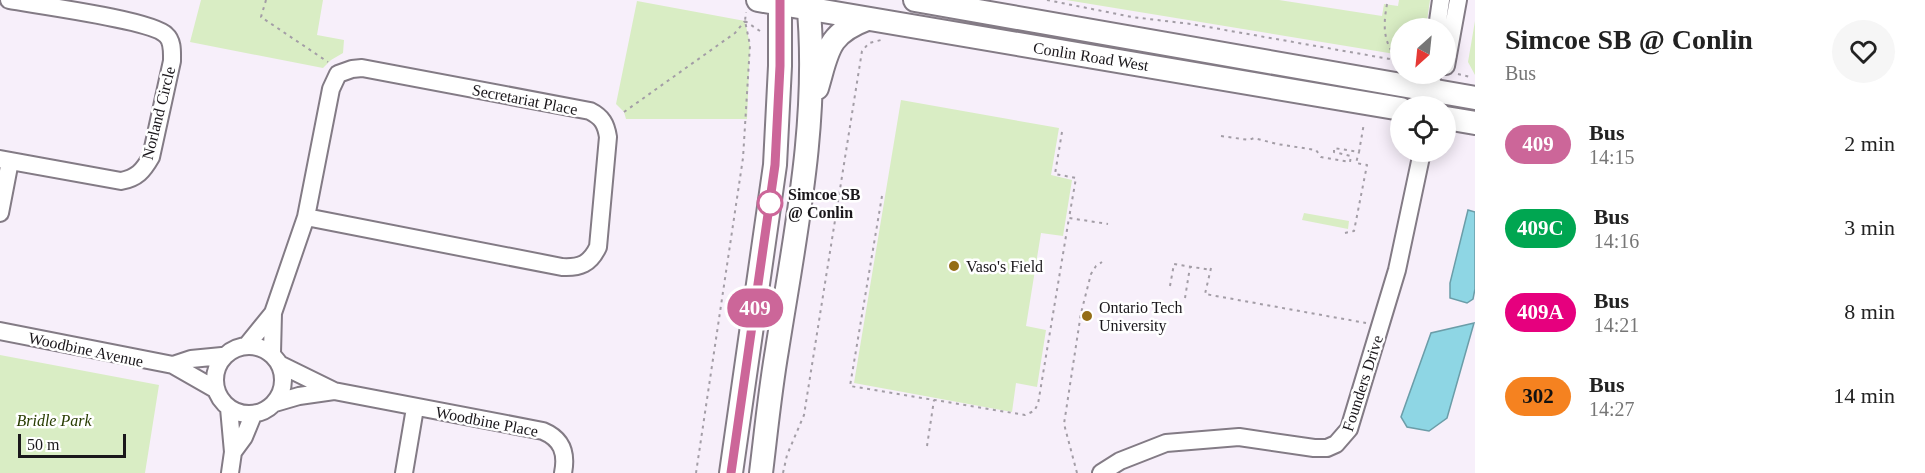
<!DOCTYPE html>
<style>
:root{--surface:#fff;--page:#f6f6f6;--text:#222;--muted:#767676}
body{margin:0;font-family:"Times New Roman",serif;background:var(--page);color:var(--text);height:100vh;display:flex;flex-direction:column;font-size:22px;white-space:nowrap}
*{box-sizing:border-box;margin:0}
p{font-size:20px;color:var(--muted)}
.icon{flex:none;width:33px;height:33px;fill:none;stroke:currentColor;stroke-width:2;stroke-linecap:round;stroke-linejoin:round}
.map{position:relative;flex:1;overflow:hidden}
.sheet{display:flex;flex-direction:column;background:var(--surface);width:450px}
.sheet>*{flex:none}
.badge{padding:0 12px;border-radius:20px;font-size:21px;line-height:39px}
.needle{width:39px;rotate:207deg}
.fabs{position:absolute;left:1390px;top:18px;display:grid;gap:12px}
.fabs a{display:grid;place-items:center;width:66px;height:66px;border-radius:50%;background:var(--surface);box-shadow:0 3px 15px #0003;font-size:30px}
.scale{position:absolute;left:18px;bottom:15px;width:108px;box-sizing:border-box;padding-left:6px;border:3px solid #1a171b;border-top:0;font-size:16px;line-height:21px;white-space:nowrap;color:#1a171b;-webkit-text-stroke:4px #fff;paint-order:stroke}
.map>.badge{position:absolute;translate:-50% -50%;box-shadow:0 0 0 3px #fff}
.round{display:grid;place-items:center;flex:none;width:63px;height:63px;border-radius:32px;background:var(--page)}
.head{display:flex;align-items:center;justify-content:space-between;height:102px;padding:0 30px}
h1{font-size:28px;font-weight:700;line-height:45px}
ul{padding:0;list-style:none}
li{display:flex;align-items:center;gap:18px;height:84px;padding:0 30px}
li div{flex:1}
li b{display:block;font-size:22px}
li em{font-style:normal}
li .badge{min-width:66px;font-weight:700;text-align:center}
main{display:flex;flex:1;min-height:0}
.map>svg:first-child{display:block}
.green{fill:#d9edc4}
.water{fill:#8ed6e4;stroke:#6b9da8;stroke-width:1.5}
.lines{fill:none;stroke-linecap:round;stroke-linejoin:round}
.street-casing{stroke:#837b85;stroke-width:20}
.secondary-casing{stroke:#837b85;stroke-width:26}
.path{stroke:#a39da6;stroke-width:2;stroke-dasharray:3 4.5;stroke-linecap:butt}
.street{stroke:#fff;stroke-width:16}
.secondary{stroke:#fff;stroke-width:22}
.line-casing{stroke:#fff;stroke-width:14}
.line{stroke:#c69;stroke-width:9}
.stop-dot{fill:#fff;stroke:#c69;stroke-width:3}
.poi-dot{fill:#946d16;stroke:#fff;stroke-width:2}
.labels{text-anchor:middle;stroke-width:5;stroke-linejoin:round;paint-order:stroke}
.street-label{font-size:16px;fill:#1a171b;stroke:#fff}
.stop-label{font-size:16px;font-weight:bold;fill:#1a171b;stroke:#fff;text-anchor:start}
.poi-label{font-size:16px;fill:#1a171b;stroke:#fff;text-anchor:start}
.park-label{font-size:16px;font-style:italic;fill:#283c02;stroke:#fff}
</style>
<main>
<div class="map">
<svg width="1475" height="473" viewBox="0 0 1475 473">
<rect width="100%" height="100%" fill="#f7effa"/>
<!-- green -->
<path class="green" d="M201 0H323L317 35 344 40 343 53 331 60 323 68 190 42Z
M1066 0H1279L1382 16 1384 4 1398 6 1399 0H1430L1426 28H1401V55Z
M637 1 745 21 750 45 747 119H626L624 112 616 104Z
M1475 21V75L1468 62Z
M901 100 1059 128 1051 175 1072 180 1063 236 1041 233 1026 326 1046 330 1037 387 1016 383 1012 412 854 383Z
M1304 213 1349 221 1348 229 1302 220Z
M0 355 159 385 145 473H0Z"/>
<!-- water -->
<path class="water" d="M1468 210 1475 212V289L1473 299 1467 303 1450 298V283Z
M1474 323 1447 418 1429 431 1407 427 1401 417 1431 333Z"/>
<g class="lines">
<defs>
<path id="street" d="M1437 28 1441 0
M1446 66 1458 0
M1430 106 1433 90 1431 74
M0 159 121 181C137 178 143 171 151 157L172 61C172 52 173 41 166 35 152 20 36 5 9 0
M0 213 10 161
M0 331 173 365 215 389
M247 345 273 313
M215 380a34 34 0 1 1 68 0a34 34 0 1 1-68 0Z
M272 353 273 313 306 217 331 89 338 74 352 69 362 68 590 111C602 117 606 124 608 137L598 247C590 264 580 268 562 267L306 217
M173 365 191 359 222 356
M281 365 334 391 543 431C562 439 567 453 563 473
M275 403 299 396 334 391
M229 408 233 452 230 473
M233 452 244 437 253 415
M404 473 415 408
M1101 473 1120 461 1166 443 1239 437 1314 448H1327L1336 444 1349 429 1397 270 1422 152"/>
<path id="secondary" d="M758 0 1401 109
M915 0 1475 98
M817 88C828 51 827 34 867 19
M1446 118 1475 123
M731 473 775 165 780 66V0
M761 473C766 432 770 391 777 350 795 235 820 118 808 0"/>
</defs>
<!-- street casing -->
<use href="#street" class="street-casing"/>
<!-- secondary casing -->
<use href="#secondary" class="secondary-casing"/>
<!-- path -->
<path class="path" d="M266 0 261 17 328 62
M1047 0 1132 17 1191 24 1401 61
M1387 4C1383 27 1383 40 1397 60
M745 21 763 33
M1458 74 1470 77
M624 112 735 33 745 21
M1062 132 1055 174 1076 178 1069 218 1108 224
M1221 136 1249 140 1254 138 1277 144 1316 150 1321 157 1350 162 1351 156 1334 152V148L1359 152 1364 123
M1446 138 1453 139
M882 196 850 386 1025 415 1034 411 1038 404 1069 218
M1345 233 1354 231 1367 165 1356 163 1359 152
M1211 268 1205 294 1366 323
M1170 286 1174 264 1211 270
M1185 298 1190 267
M927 446 934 400
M696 473 743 158 750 45 745 21 746 12
M783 473 787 455 804 415 862 51 869 43 881 40
M1077 473 1064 424 1081 313 1091 274 1096 266 1102 262"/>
<!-- street -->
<use href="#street" class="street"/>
<!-- secondary -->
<use href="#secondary" class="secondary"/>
</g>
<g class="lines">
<defs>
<path id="line" d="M731 473 775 165 780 66V0"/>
</defs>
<!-- line casing -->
<use href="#line" class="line-casing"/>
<!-- line -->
<use href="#line" class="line"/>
</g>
<!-- markers -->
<circle class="stop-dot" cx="770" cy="203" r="12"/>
<g class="poi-dot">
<circle cx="954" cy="266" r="6"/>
<circle cx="1087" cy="316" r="6"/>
</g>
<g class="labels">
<!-- street labels -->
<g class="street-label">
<text transform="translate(1091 56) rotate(9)" y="6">Conlin Road West</text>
<text transform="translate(525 99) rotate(11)" y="6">Secretariat Place</text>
<text transform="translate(158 113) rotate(-76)" y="6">Norland Circle</text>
<text transform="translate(86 349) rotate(12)" y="6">Woodbine Avenue</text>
<text transform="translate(1362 383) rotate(-72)" y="6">Founders Drive</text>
<text transform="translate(487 421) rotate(11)" y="6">Woodbine Place</text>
</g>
<!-- stop labels -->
<g class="stop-label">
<text x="788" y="200">Simcoe SB<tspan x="788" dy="18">@ Conlin</tspan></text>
</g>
<!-- poi labels -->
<g class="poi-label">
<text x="966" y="272">Vaso's Field</text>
<text x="1099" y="313">Ontario Tech<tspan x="1099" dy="18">University</tspan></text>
</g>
<!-- park labels -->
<g class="park-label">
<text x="54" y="426">Bridle Park</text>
</g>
</g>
</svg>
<div class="fabs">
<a><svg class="needle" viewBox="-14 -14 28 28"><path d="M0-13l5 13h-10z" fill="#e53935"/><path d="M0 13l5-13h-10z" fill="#767676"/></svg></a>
<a><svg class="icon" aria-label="locate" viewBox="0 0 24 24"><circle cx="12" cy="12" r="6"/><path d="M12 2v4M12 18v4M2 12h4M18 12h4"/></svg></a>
</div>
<div class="scale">50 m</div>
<b class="badge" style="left:755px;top:308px;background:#c69;color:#fff">409</b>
</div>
<section class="sheet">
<div class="head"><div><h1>Simcoe SB @ Conlin</h1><p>Bus</p></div><a class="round"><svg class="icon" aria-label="heart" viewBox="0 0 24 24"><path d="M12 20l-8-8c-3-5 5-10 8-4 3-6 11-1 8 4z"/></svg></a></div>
<ul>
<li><span class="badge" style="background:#c69;color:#fff">409</span><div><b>Bus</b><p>14:15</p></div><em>2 min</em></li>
<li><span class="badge" style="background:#00a651;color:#fff">409C</span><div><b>Bus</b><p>14:16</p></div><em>3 min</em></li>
<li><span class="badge" style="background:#e6007e;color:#fff">409A</span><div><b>Bus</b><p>14:21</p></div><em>8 min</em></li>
<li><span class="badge" style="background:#f58220;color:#111">302</span><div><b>Bus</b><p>14:27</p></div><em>14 min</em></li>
</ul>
</section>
</main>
